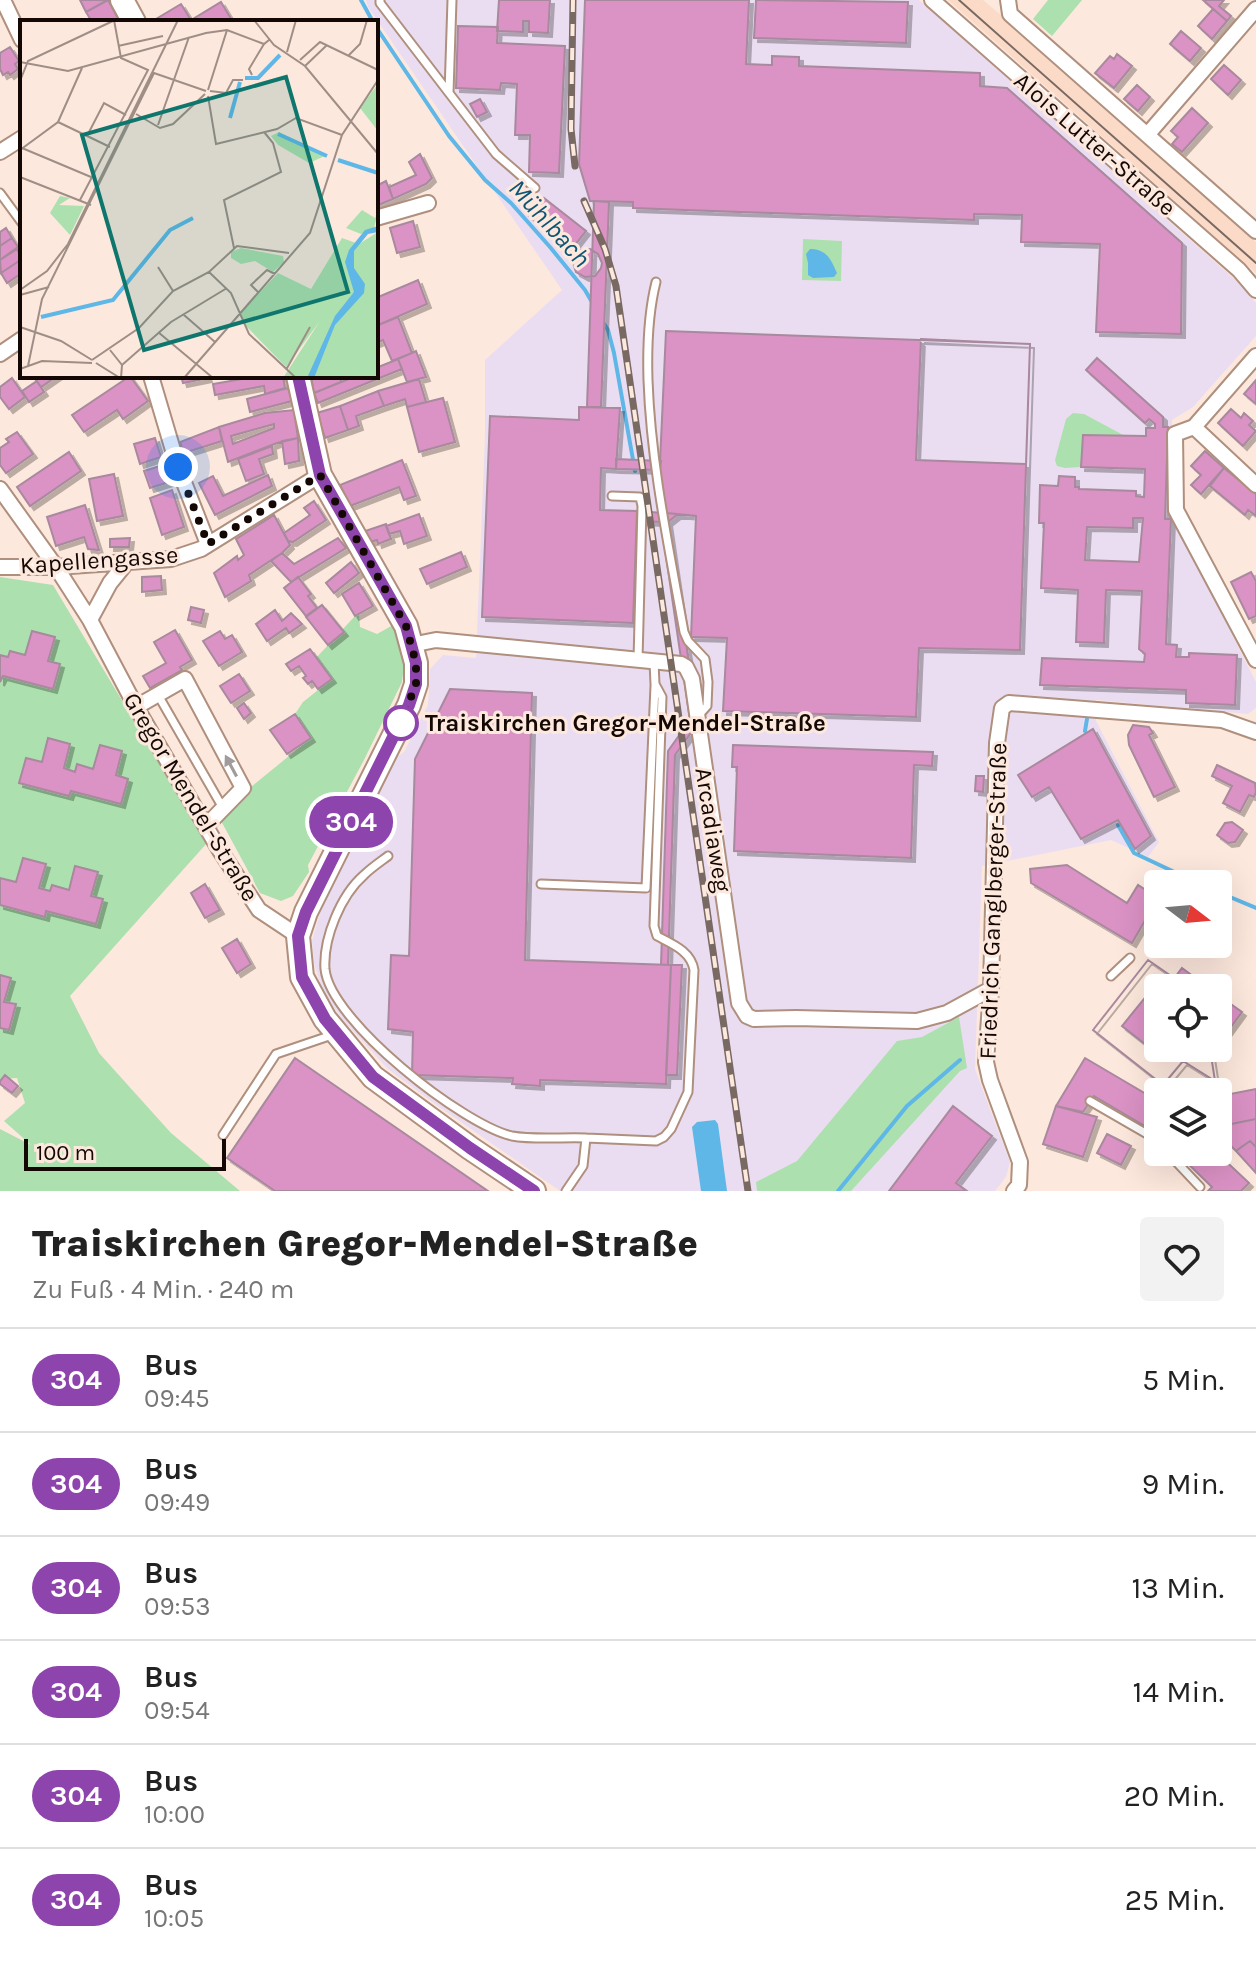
<!DOCTYPE html>
<html lang="de">
<meta charset="utf-8">
<style>
:root{--surface:#fff;--page:#f2f2f2;--text:#222;--muted:#767676;--line:#e0e0e0}
body{margin:0;font-family:Karla,sans-serif;background:var(--page);color:var(--text);height:100vh;display:flex;flex-direction:column;font-size:30px;white-space:nowrap}
*{box-sizing:border-box;margin:0}
p{font-size:26px;color:var(--muted)}
.icon{flex:none;width:44px;height:44px;fill:none;stroke:currentColor;stroke-width:2;stroke-linecap:round;stroke-linejoin:round}
.map{position:relative;height:1191px;overflow:hidden}
.sheet{display:flex;flex-direction:column;background:var(--surface);flex:1}
.sheet>*{flex:none}
.badge{padding:0 16px;border-radius:26px;font-size:28px;line-height:52px}
.needle{width:52px;rotate:106deg}
.controls{position:absolute;left:1144px;top:870px;display:grid;gap:16px}
.controls a{display:grid;place-items:center;width:88px;height:88px;border-radius:8px;background:var(--surface);box-shadow:0 8px 32px #0002;font-size:40px}
.scale{position:absolute;left:24px;bottom:20px;width:202px;box-sizing:border-box;padding-left:8px;border:4px solid #130804;border-top:0;font-size:22px;line-height:28px;white-space:nowrap;color:#130804;-webkit-text-stroke:6px #fde8dd;paint-order:stroke}
.you{position:absolute;width:40px;height:40px;margin:-20px;border:6px solid #fff;border-radius:50%;background:#1a73e8;box-shadow:0 0 0 12px #1a73e833}
.map>.badge{position:absolute;translate:-50% -50%;box-shadow:0 0 0 4px #fff}
.round{display:grid;place-items:center;flex:none;width:84px;height:84px;border-radius:8px;background:var(--page)}
.overview{display:flex;align-items:center;justify-content:space-between;height:136px;padding:0 32px}
h1{font-size:38px;font-weight:800;line-height:60px}
ul{padding:0;list-style:none}
li{display:flex;align-items:center;gap:24px;height:104px;padding:0 32px;border-top:2px solid var(--line)}
li div{flex:1}
li b{display:block;font-size:30px}
li em{font-style:normal}
li .badge{min-width:88px;font-weight:700;text-align:center}
.map>svg:first-child{display:block}
.industrial{fill:#ebddf1}
.built{fill:#fbdac7}
.green{fill:#ace0ae}
.water{fill:#5fb7e7}
.lines{fill:none;stroke-linecap:round;stroke-linejoin:round}
.stream{stroke:#5fb7e7;stroke-width:4}
.building{fill:#db92c5;stroke:#a8899d;stroke-width:2;fill-rule:evenodd;filter:url(#shadow)}
.lane-casing{stroke:#af8f7d;stroke-width:11}
.street-casing{stroke:#af8f7d;stroke-width:18}
.secondary-casing{stroke:#af8f7d;stroke-width:26}
.lane{stroke:#fff;stroke-width:7}
.street{stroke:#fff;stroke-width:14}
.secondary{stroke:#fff;stroke-width:22}
.tram{stroke:#786962;stroke-width:2}
.rail-casing{stroke:#786962;stroke-width:7}
.rail{stroke:#fde8dd;stroke-width:4;stroke-dasharray:12;stroke-linecap:butt}
.oneway{fill:#a19c9b}
.line-casing{stroke:#fff;stroke-width:18}
.line{stroke:#8e44ad;stroke-width:12}
.walk{stroke:#130804;stroke-width:8;stroke-dasharray:0 14.4}
.stop-dot{fill:#fff;stroke:#8e44ad;stroke-width:4}
.labels{text-anchor:middle;stroke-width:6;stroke-linejoin:round;paint-order:stroke}
.street-label{font-size:24px;fill:#130804;stroke:#fde8dd}
.stop-label{font-size:24px;font-weight:bold;fill:#130804;stroke:#fde8dd;text-anchor:start}
.water-label{font-size:26px;font-style:italic;fill:#0e5474;stroke:#fde8dd}
.inset-river{fill:none;stroke:#5fb7e7;stroke-width:4}
.inset-road{fill:none;stroke:#9f8e86;stroke-width:2}
.view{fill:#0f766e;fill-opacity:0.15;stroke:#0f766e;stroke-width:4}
.inset-edge{fill:none;stroke:#130804;stroke-width:4}
</style>
<div class="map">
<svg width="1256" height="1191" viewBox="0 0 1256 1191">
<defs>
<filter id="shadow"><feDropShadow dx="4" dy="4" stdDeviation="0" flood-color="#0004"/></filter>
</defs>
<rect width="100%" height="100%" fill="#fde8dd"/>
<!-- industrial -->
<path class="industrial" d="M366 0H919L1240 284 1256 303V336L1193 407 1172 420 1173 518 1256 682V708L1248 714 1096 700V721L1159 842 1148 857 1111 840 982 866 975 1069 1010 1162 1006 1177 995 1191H560L435 1104 388 1069 342 1019 327 997 320 983 314 963 312 941 322 906 394 759 404 752 428 705 430 669 443 655 476 658 485 434V360L562 290 368 7Z"/>
<!-- built -->
<path class="built" d="M948 0H983L1002 16 1256 242V273Z"/>
<!-- green -->
<path class="green" d="M1048 0H1082L1052 36 1033 19Z
M803 239 842 241 841 281 802 280Z
M1073 413 1084 414 1125 436 1083 435 1081 467 1065 468 1057 466 1055 460 1066 419Z
M0 577 53 585 207 843 70 996 99 1053 171 1133 240 1191H0V1129L31 1145 4 1121 25 1103 17 1078 0 1079Z
M359 615 360 627 377 634 393 625 405 658 402 682 365 758 308 865 309 872 293 896 281 901 260 893 220 819 251 787 311 738 295 714 303 702 332 679 317 657 355 616Z
M959 1017 967 1068 960 1071 851 1191H757L756 1182 797 1161 897 1041 922 1037Z"/>
<!-- water -->
<path class="water" d="M810 249C827 249 831 260 837 273L834 277 813 278 808 275V263L806 254Z
M715 1120 718 1124 727 1191H701L692 1127 697 1122Z"/>
<g class="lines">
<!-- stream -->
<path class="stream" d="M361 0 373 22
M376 27 449 136 485 180 511 203 550 247 585 290 593 304
M603 322 608 330 614 353 635 471
M1085 731 1087 719
M1118 825 1134 853 1200 884
M1218 892 1256 908
M838 1191 907 1106 960 1060"/>
</g>
<!-- building -->
<path class="building" d="M80 0H106V1L86 12Z
M108 0 120 22H92L86 12Z
M499 0H550L548 33 529 32V21H523V32L497 31Z
M585 0H749L746 64 772 65V56L799 57V66L980 73V86L1007 88 1182 243 1181 334 1096 332 1100 244 1021 242 1022 215 974 214V220L740 212 633 208V202L590 201 579 164Z
M756 0 908 2 906 43 754 38Z
M1203 0H1224L1219 6 1231 16 1227 21Z
M221 2 233 22H217L215 20 212 22H188Z
M181 4 191 20 188 22H151Z
M1213 9 1227 21 1212 39 1198 26Z
M458 26 498 27 497 43 565 46 559 173 529 172 530 135H515L517 84 501 83 500 90 456 88Z
M1181 31 1201 48 1190 61 1170 44Z
M10 47 19 61 15 64 18 69 10 75 8 72 3 75 0 69V53Z
M1117 54 1132 66 1114 88 1095 73 1110 56 1114 59Z
M1224 65 1241 80 1228 95 1211 79Z
M1137 85 1150 97 1138 111 1124 99Z
M480 99 487 112 477 117 470 104Z
M1192 108 1208 123 1182 152 1172 144 1178 137 1171 131Z
M420 154 432 178 426 184 393 199 389 187 416 175 409 162Z
M386 181 393 199 376 206V186Z
M544 198 586 231 575 245 580 250 590 249 598 254 602 263 601 268 595 276 585 277 576 272 573 263 576 254 572 249 564 252 559 247 558 238 529 216Z
M594 201 609 202 601 407H587Z
M413 221 420 247 397 253 390 228Z
M6 228 12 238 0 246V232Z
M12 238 18 247 0 260V246Z
M17 249 22 259 1 273 0 260Z
M22 259V273L7 283 1 273Z
M418 280 427 304 376 326V298Z
M398 317 412 353 392 361 383 340 376 343V326Z
M666 331 1030 344 1020 650 919 648 916 717 723 711 727 638 691 637 696 516 667 513 659 484Z
M921 339 1030 344 1026 464 916 460Z
M416 351 426 377 407 382 398 359Z
M1097 358 1163 417V427H1168L1165 519H1171L1166 644 1177 645 1176 657H1189V653L1237 655 1235 705 1186 703V690L1040 685 1042 658 1144 662 1145 654 1139 649 1142 591 1106 590 1104 643 1076 642 1078 590 1041 588 1044 523H1039L1040 485 1058 486 1059 476 1075 477V487H1079V489L1136 491V496L1144 497 1145 469 1081 467 1083 435 1146 436V428H1155V424L1149 419 1145 423 1086 370ZM1133 518H1143L1139 562 1085 560 1087 527 1133 528Z
M398 359 402 369 318 403 314 393 356 376H376V368Z
M33 376H57L41 387Z
M130 376 148 401 123 419 117 410 84 432 72 415Z
M181 376H207L208 378 183 383Z
M259 376H283L285 388 265 394 264 386 215 395 213 384Z
M311 376H340L341 382 314 393Z
M12 378 25 397 9 409 0 397V387Z
M419 379 426 402 407 407 405 399 384 406 378 391Z
M1256 380V404L1244 394Z
M37 381 44 392 29 402 22 391Z
M288 388 292 401 250 412 247 399Z
M378 391 384 406 356 416 359 426 348 430 340 406Z
M443 398 455 442 419 452 407 407Z
M340 406 348 430 325 438 317 413Z
M579 407 620 408 616 469 601 468 600 510 637 511 633 623 482 617 490 416 579 420Z
M1231 409 1241 418 1244 413 1253 421 1249 425 1256 431 1243 446 1218 423Z
M294 410 298 438 277 443 228 462 219 427 265 413ZM274 424V428L233 444 231 436Z
M219 427 222 441 184 453 180 442Z
M17 432 33 454 6 473 0 465V448L9 442 6 439Z
M155 438 161 457 140 464 134 444Z
M298 438 299 461 285 464 282 441Z
M272 446 273 454 259 459 264 474 246 481 238 459Z
M1205 451 1224 468 1201 494 1191 485 1201 475 1191 466Z
M69 452 81 471 30 506 17 487Z
M616 459 661 461 660 470 616 469Z
M402 460 416 496 404 500 399 487 350 506 340 485Z
M163 465 169 482 150 488 144 471Z
M1224 468 1256 494V516L1248 510 1245 515 1210 486Z
M114 474 123 516 97 521 89 479Z
M268 475 272 486 215 515 199 483 213 476 223 496Z
M172 490 184 527 162 535 150 498Z
M314 501 326 520 293 542 288 541 284 533 310 515 304 508Z
M85 505 99 550 88 549 84 537 56 546 47 517Z
M637 511 678 514 668 522 698 723 675 755 668 965H661L668 751 690 720 661 522 637 521Z
M419 514 427 536 404 544 400 531 389 534 386 526Z
M274 515 290 545 282 553 249 575 251 581 225 597 214 573 237 556 238 560 244 555 236 539Z
M386 524 391 539 378 544 377 540 366 543 362 532Z
M130 538 129 547H110V539Z
M338 538 346 548 291 582 271 561 282 553 294 564Z
M461 552 467 567 427 584 420 569Z
M351 562 359 573 334 593 326 583Z
M1251 572 1256 581V616L1249 619 1231 582Z
M161 576 162 590 142 592V577Z
M298 577 311 594 308 596 317 608 306 616 284 588Z
M359 583 373 606 355 616 342 594Z
M322 605 344 632 328 645 306 617Z
M191 607 204 610 201 623 188 620Z
M275 610 282 621 291 613 302 624 289 633 286 628 267 641 256 624Z
M175 630 192 660 180 667 182 670 150 688 143 676 166 663 154 642Z
M32 631 55 637 48 661 60 664 53 689 3 676 0 682V655L8 657 10 651 25 655Z
M220 631 225 639 232 635 242 652 219 666 203 641Z
M310 649 332 679 318 689 312 681 308 684 303 678 306 676 299 666 291 671 286 664Z
M239 674 250 691 231 703 220 686Z
M450 689 532 693 525 960 671 965 666 1084 540 1080V1086L512 1084 513 1078 412 1075 413 1032 388 1029 391 955 409 956 415 759Z
M244 703 251 713 244 719 237 708Z
M295 714 311 738 287 754 270 730Z
M1133 725 1149 727 1153 733 1149 735 1175 787 1154 797 1129 745 1128 735Z
M1093 729 1151 836 1135 849 1118 820 1081 839 1049 787 1032 797 1018 775Z
M48 738 70 744 64 768 75 772 77 764 93 769 100 745 122 751 116 775 128 779 121 804 71 791 69 796 19 783 26 758 42 762Z
M733 745 933 752 932 766 914 765 911 858 734 851 737 767H732Z
M1217 765 1255 783 1256 792 1254 797 1249 795 1240 812 1223 803 1232 786 1212 776Z
M976 776H984L983 792 975 791Z
M1232 822 1243 830 1235 842 1228 843 1217 835 1225 823Z
M23 858 46 864 39 888 50 891 52 885 69 890 75 866 98 872 91 896 103 899 96 924 46 911 45 917 0 905V878L16 882Z
M1067 865 1127 903 1138 885 1158 898 1132 943 1031 883 1030 869Z
M205 884 220 910 205 918 191 893Z
M237 939 251 964 237 973 222 948Z
M1148 960 1174 978 1167 988H1158V1048H1202L1211 1055 1215 1081 1183 1061 1163 1085 1093 1030Z
M1148 960 1174 978 1167 988H1158V993L1152 989 1122 1026 1159 1055 1164 1048H1202L1211 1055 1215 1081 1183 1061 1163 1085 1093 1030Z
M671 965H682L677 1075H666Z
M1182 968 1209 988H1167Z
M0 975 11 978 4 1002 16 1004 9 1030 0 1028Z
M1218 995 1242 1012 1218 1045Z
M295 1058 488 1191H275L227 1158Z
M1085 1058 1158 1101V1129L1155 1132 1094 1096 1083 1112 1056 1106Z
M5 1075 18 1086 12 1093 0 1084V1081Z
M1256 1089V1119L1226 1125 1220 1096Z
M953 1106 992 1136 956 1183 967 1191H889Z
M1056 1106 1097 1117 1083 1157 1043 1144Z
M1256 1119V1147L1250 1141 1236 1151 1222 1137 1227 1132 1226 1125Z
M1107 1134 1131 1146 1121 1165 1097 1153Z
M1250 1141 1256 1147V1173L1236 1151Z
M1176 1152H1216L1249 1183 1241 1191H1208L1212 1187Z"/>
<g class="lines">
<defs>
<path id="lane" d="M380 0V3L449 93 452 0
M449 93 496 154 535 188
M0 193 22 223
M656 282C648 314 647 347 648 380 651 465 669 548 684 632L688 641 705 659 708 682 707 706 698 716
M612 496 640 497 642 506 638 660
M158 695 223 808
M388 856C380 862 371 868 364 875 341 895 323 938 325 969 330 1021 463 1125 512 1136 533 1140 564 1137 586 1138
M541 884 646 888 655 686
M1111 976 1130 958
M1090 1101 1154 1138 1158 1143
M223 1135 276 1054 335 1034
M1167 1152 1200 1187
M566 1191 583 1166 586 1138 656 1141 664 1137 671 1129 688 1092 694 970C691 951 672 944 657 936L654 926 662 697 655 684 654 662"/>
<path id="street" d="M3 0 22 40
M932 0 1239 270 1256 290
M1008 0 1010 14 1256 231
M1148 134 1256 9
M0 152 22 138
M376 218 428 203
M0 354 22 339
M1256 356 1194 427 1175 434 1176 510 1256 660
M151 376 178 467 208 544
M1194 427 1256 485
M0 489 56 567 90 620 136 707 219 849 259 910 298 936
M0 567H56L171 559 201 549 320 475
M90 620 110 583 127 562
M411 645 436 640 681 664 686 667 692 679 739 1003 747 1016 754 1019 796 1018 917 1021 947 1013 991 989
M136 707 185 679 243 788 206 826
M1014 1191 1019 1185 1020 1162 990 1080 986 1062 991 989 997 743 1002 708 1009 703 1222 720 1256 732"/>
<path id="secondary" d="M122 0 134 22
M298 376 320 475 406 626 416 663V684L409 705 306 912 298 936 302 977 325 1019 373 1077 470 1148 534 1191"/>
</defs>
<!-- lane casing -->
<use href="#lane" class="lane-casing"/>
<!-- street casing -->
<use href="#street" class="street-casing"/>
<!-- secondary casing -->
<use href="#secondary" class="secondary-casing"/>
<!-- lane -->
<use href="#lane" class="lane"/>
<!-- street -->
<use href="#street" class="street"/>
<!-- secondary -->
<use href="#secondary" class="secondary"/>
<!-- tram -->
<path class="tram" d="M959 0 1256 263"/>
<defs>
<path id="rail" d="M573 0 571 129 575 166
M584 201 605 249 616 286 748 1191"/>
</defs>
<!-- rail casing -->
<use href="#rail" class="rail-casing"/>
<!-- rail -->
<use href="#rail" class="rail"/>
</g>
<!-- one-way arrows -->
<defs><path id="oneway-solid" d="M-6-.8H1V-3.2L6.5 0L1 3.2V.8H-6Z" transform="scale(2)"/></defs>
<use class="oneway" href="#oneway-solid" transform="translate(231 766) rotate(-118)"/>
<g class="lines">
<defs>
<path id="line" d="M298 376 320 475 406 626 416 663V684L409 705 306 912 298 936 302 977 325 1019 373 1077 470 1148 534 1191"/>
</defs>
<!-- line casing -->
<use href="#line" class="line-casing"/>
<!-- line -->
<use href="#line" class="line"/>
<!-- walk -->
<path class="walk" d="M178 467 208 544 320 475 406 626 416 663V684L401 723"/>
</g>
<!-- markers -->
<circle class="stop-dot" cx="401" cy="723" r="16"/>
<g class="labels">
<!-- street labels -->
<g class="street-label">
<text transform="translate(1095 144) rotate(41)" y="8">Alois Lutter-Straße</text>
<text transform="translate(99 560) rotate(-4)" y="8">Kapellengasse</text>
<text transform="translate(191 797) rotate(59)" y="8">Gregor Mendel-Straße</text>
<text transform="translate(713 830) rotate(81)" y="8">Arcadiaweg</text>
<text transform="translate(993 901) rotate(-88)" y="8">Friedrich Ganglberger-Straße</text>
</g>
<!-- stop labels -->
<g class="stop-label">
<text x="425" y="731">Traiskirchen Gregor-Mendel-Straße</text>
</g>
<!-- water labels -->
<g class="water-label">
<text transform="translate(550 223) rotate(48)" y="9">Mühlbach</text>
</g>
</g>
<!-- overview -->
<g transform="translate(20 20)">
<rect width="358" height="358" fill="#fde8dd"/>
<path d="M358 64V111L340 88ZM259 112 293 129 307 135 289 143 258 125 251 116ZM40 176 50 178 39 185 64 186 50 215 30 193ZM342 190 355 198 358 192 354 208 341 214 326 208ZM358 212V358H263L300 301 266 347 223 303 221 292 258 253 291 269 322 218 339 224ZM221 228 263 236 264 242 253 252 235 241 221 244 211 238V232Z" fill="#ace0ae"/>
<path d="M358 206V212L348 214 334 231V248L345 264 344 273 315 305 294 358H287L315 296 334 272 325 242 329 230 345 210Z" fill="#5fb7e7"/>
<path class="inset-river" d="M225 58H238L260 35M210 98 220 62M258 114 307 136M318 140 358 153M21 297 93 280 150 210 173 198"/>
<path class="inset-road" d="M234 0 254 25 285 46 358 134M98 26 143 16M267 32 276 0M329 35 340 24 347 0M280 40 300 22 358 50M0 42 48 51 186 13 207 10 244 24 249 20M285 46 307 25M232 55 229 49 244 24M0 61 8 41 95 0M188 70 207 10M190 71 206 73 213 60H223M188 76 196 124 257 109 276 98 322 115M116 94 140 108 153 104 185 74M38 102 90 127M138 105 169 17M67 116 84 83 106 95M2 128 71 157M0 130 38 102 62 48M0 157 71 185M60 180 128 50 101 38 94 0M214 228 204 180 261 152 253 123 244 112M138 247 153 271M189 252 211 273 229 314 276 358M0 270 27 251 48 224 158 0M238 272 231 265 247 250 255 254M0 275 29 267M164 295 195 322M0 307 41 321 72 340M138 312 193 358M90 330 102 345 101 358M72 340 119 308 153 271 189 252 217 226 269 233M76 343 100 358M102 345 151 302 207 268M8 346 22 279 134 53 186 71M0 349 22 341 72 343M266 350 290 307M164 358 290 213 322 115 358 60"/>
<path class="view" d="M266 57 328 272 124 330 62 115Z"/>
<rect width="358" height="358" class="inset-edge"/>
</g>
</svg>
<div class="controls">
<a><svg class="needle" viewBox="-14 -14 28 28"><path d="M0-13l5 13h-10z" fill="#e53935"/><path d="M0 13l5-13h-10z" fill="#767676"/></svg></a>
<a><svg class="icon" aria-label="locate" viewBox="0 0 24 24"><circle cx="12" cy="12" r="6"/><path d="M12 2v4M12 18v4M2 12h4M18 12h4"/></svg></a>
<a><svg class="icon" aria-label="layers" viewBox="0 0 24 24"><path d="M12 4l9 5-9 5-9-5zM3 14l9 5 9-5"/></svg></a>
</div>
<div class="scale">100 m</div>
<div class="you" style="left:178px;top:467px"></div>
<b class="badge" style="left:351px;top:822px;background:#8e44ad;color:#fff">304</b>
</div>
<section class="sheet">
<div class="overview"><div><h1>Traiskirchen Gregor-Mendel-Straße</h1><p>Zu Fuß · 4 Min. · 240 m</p></div><a class="round"><svg class="icon" aria-label="heart" viewBox="0 0 24 24"><path d="M12 20l-8-8c-3-5 5-10 8-4 3-6 11-1 8 4z"/></svg></a></div>
<ul>
<li><span class="badge" style="background:#8e44ad;color:#fff">304</span><div><b>Bus</b><p>09:45</p></div><em>5 Min.</em></li>
<li><span class="badge" style="background:#8e44ad;color:#fff">304</span><div><b>Bus</b><p>09:49</p></div><em>9 Min.</em></li>
<li><span class="badge" style="background:#8e44ad;color:#fff">304</span><div><b>Bus</b><p>09:53</p></div><em>13 Min.</em></li>
<li><span class="badge" style="background:#8e44ad;color:#fff">304</span><div><b>Bus</b><p>09:54</p></div><em>14 Min.</em></li>
<li><span class="badge" style="background:#8e44ad;color:#fff">304</span><div><b>Bus</b><p>10:00</p></div><em>20 Min.</em></li>
<li><span class="badge" style="background:#8e44ad;color:#fff">304</span><div><b>Bus</b><p>10:05</p></div><em>25 Min.</em></li>
</ul>
</section>
